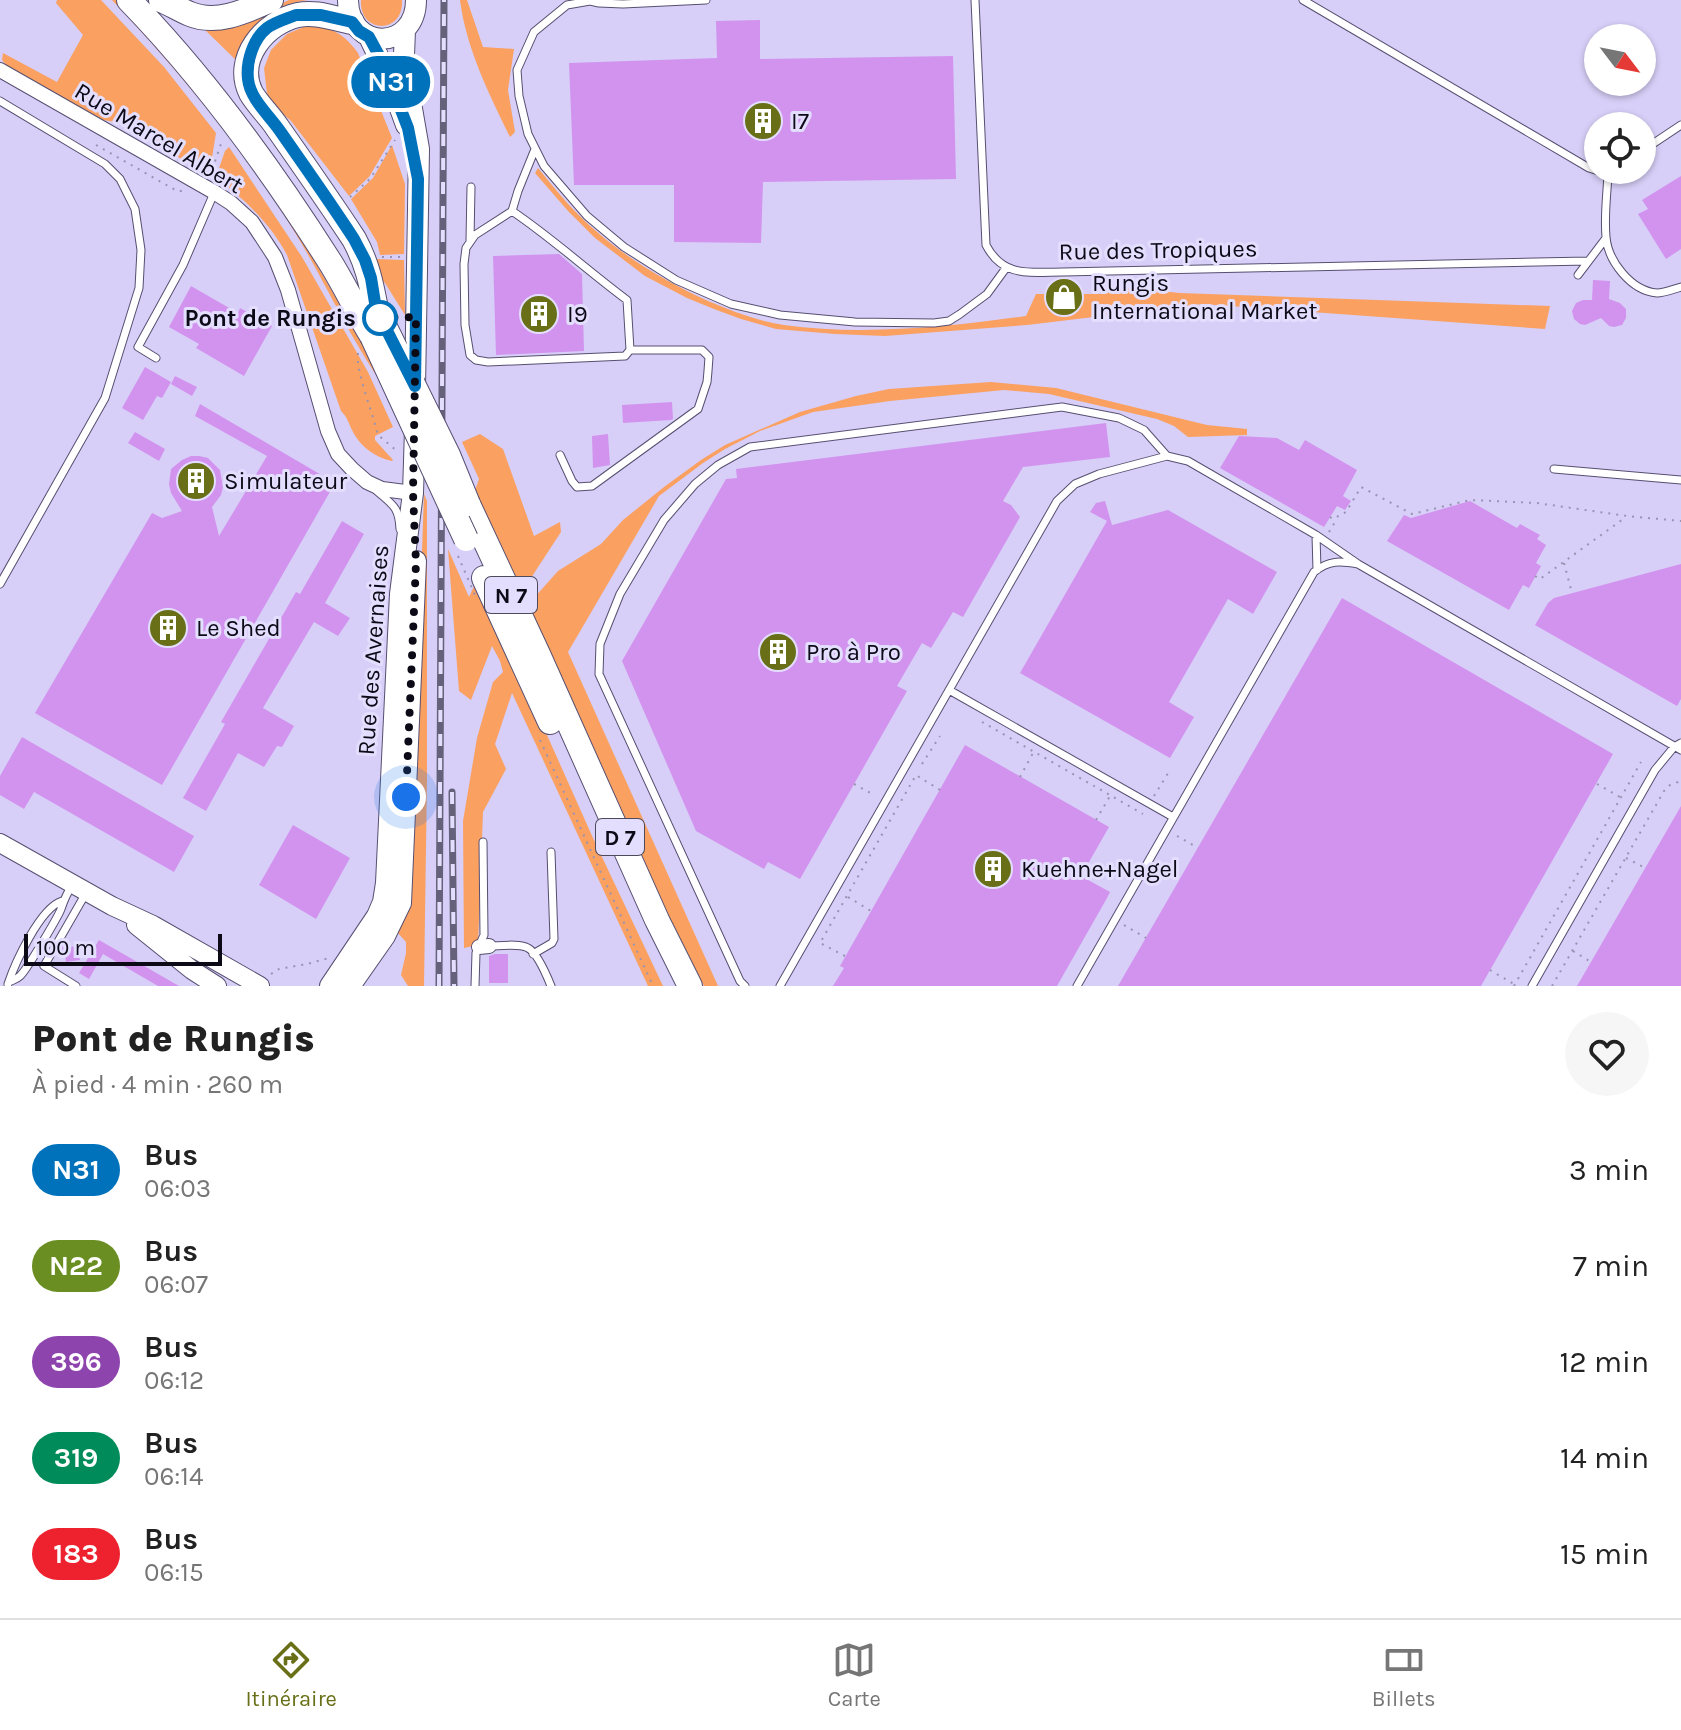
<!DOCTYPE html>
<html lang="fr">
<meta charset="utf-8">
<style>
:root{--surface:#fff;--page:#f6f6f6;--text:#222;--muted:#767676;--line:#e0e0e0;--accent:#686f16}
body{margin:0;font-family:Karla,sans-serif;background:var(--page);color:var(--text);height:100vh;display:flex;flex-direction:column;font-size:30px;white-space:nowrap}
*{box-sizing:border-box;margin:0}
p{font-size:26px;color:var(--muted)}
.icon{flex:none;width:44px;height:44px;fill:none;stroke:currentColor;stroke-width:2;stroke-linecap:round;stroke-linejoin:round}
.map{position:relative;height:986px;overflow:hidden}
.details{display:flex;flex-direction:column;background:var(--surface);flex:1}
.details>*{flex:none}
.badge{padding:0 16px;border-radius:26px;font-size:28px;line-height:52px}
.needle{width:52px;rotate:122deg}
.buttons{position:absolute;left:1584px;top:24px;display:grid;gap:16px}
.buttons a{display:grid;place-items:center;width:72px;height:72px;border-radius:50%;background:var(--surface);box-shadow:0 2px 6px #0004;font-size:40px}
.scale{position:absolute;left:24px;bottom:20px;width:198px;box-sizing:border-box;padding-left:8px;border:4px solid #0d0a17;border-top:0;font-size:22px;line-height:28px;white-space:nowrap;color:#0d0a17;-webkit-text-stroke:6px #e4defe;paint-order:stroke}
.you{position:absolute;width:40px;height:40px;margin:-20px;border:6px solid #fff;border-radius:50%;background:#1a73e8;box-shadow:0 0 0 12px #1a73e833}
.map>.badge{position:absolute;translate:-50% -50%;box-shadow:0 0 0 4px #fff}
.round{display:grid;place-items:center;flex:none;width:84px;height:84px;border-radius:42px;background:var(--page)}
.overview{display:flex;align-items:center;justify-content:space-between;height:136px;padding:0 32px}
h1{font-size:38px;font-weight:800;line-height:60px}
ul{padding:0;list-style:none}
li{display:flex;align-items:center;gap:24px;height:96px;padding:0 32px}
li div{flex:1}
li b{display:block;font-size:30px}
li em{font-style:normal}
li .badge{min-width:88px;font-weight:700;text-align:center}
.dock{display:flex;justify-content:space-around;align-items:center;height:112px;border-top:2px solid var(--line);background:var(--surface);font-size:22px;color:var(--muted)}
.dock a{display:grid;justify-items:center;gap:4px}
.dock .active{color:var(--accent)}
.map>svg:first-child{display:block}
.green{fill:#faa061}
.building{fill:#d293ef}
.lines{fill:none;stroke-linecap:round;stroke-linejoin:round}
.service-casing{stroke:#574f71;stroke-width:9}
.minor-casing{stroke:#574f71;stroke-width:16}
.tertiary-casing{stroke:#574f71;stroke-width:20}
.secondary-casing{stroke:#574f71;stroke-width:22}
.trunk-casing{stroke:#574f71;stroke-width:26}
.path{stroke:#9993b3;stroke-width:2;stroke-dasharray:2 6;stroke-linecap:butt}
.service{stroke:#fff;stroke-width:7}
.minor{stroke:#fff;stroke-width:14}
.tertiary{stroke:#fff;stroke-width:18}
.secondary{stroke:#fff;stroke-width:20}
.trunk{stroke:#fff;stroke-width:24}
.rail-casing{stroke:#66617a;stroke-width:7}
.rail{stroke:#e4defe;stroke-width:4;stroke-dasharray:12;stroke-linecap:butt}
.trunk-bridge-casing{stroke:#574f71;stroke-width:26;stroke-linecap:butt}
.path-bridge{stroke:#9993b3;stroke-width:2;stroke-dasharray:2 6;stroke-linecap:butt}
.trunk-bridge{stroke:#fff;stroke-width:24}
.line-casing{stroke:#fff;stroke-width:18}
.line{stroke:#0072bc;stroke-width:12}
.walk{stroke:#0d0a17;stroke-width:8;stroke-dasharray:0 14.4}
.stop-dot{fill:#fff;stroke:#0072bc;stroke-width:4}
.labels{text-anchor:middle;stroke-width:6;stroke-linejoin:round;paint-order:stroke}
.shield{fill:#e4defe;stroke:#4e4a5c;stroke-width:2}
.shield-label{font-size:22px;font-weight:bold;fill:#0d0a17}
.poi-label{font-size:24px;fill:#0d0a17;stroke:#e4defe;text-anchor:start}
.street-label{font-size:24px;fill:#0d0a17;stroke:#e4defe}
.stop-label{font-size:24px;font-weight:bold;fill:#0d0a17;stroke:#e4defe;text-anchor:end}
</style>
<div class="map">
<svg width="1681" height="986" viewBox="0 0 1681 986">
<rect width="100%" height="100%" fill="#d7cff7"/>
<!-- green -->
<path class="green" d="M57 0H101L164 67 216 133 211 164 195 168 127 124 103 120 7 66 2 60 3 53 57 82 83 35 56 3Z
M112 0H121L161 45 295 222 318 267 398 405C354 350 328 285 291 226 240 145 178 70 112 0Z
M289 0H308C286 3 264 12 251 31 245 40 243 53 239 63L204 29 243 21Z
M361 0H402C404 35 359 34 361 0Z
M460 0H467L483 47 514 49 508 90 515 132 510 137C489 94 466 48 460 0Z
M306 26C329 25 345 34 358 53L392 138 369 177 349 196 291 121 272 104 267 94 264 68 271 50 287 34Z
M392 145 405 184 404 254 380 255 377 242 351 199 373 178Z
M229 147 302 257 368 372 393 427 375 436V440L393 460 392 461C374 457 359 446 351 428 348 421 347 417 341 411L287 255C270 223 245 200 216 177L225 151Z
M538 168C548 180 558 193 569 205 608 247 657 278 708 301 732 311 757 321 784 325 862 336 948 327 1026 316L1036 294H1105L1111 286 1180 293 1550 306 1545 329 1202 304 1027 325 885 336 835 334 776 329 741 319 714 309 687 298 645 276 595 238 568 211 535 173Z
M377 259 404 260 405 315 385 283 380 280Z
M991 382 1056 388 1207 425 1247 429V435L1188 437 1174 426 1157 419 1049 394 1004 390 890 401 813 412 760 431 725 449 703 463 659 496 568 652 718 986H704L665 919 473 496 479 479 462 442 480 434 503 449 534 536 560 522 561 532 527 584 533 599 558 571 601 544 623 520 664 487 701 460 725 445 800 412 856 396 889 389Z
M424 494 427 501V779L424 986H408L401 975 406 953V942L397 932 414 781Z
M448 549 469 597 476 582 513 659 593 838 663 986H648L512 693 495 744 506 769 483 812 478 945 464 948 463 821 477 738 493 682 503 672 500 661 492 646 471 700 459 691Z"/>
<!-- building -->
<path class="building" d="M760 20V59L953 56 956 179 763 182 761 243 674 242V185H574L569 63 717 58 716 21Z
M1681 176V249L1666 259 1638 214 1648 209 1642 200Z
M559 254 582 274 584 351 496 355 493 256Z
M1593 280 1610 281 1609 299 1620 303 1626 309V318L1622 325 1614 327 1609 326 1601 318 1585 325 1580 324 1574 319 1572 311 1576 303 1583 300H1592Z
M191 286 238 313 240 308 272 326 244 376 196 348 199 344 169 327Z
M145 367 171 382 162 398 157 396 143 420 122 408Z
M175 376 197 387 192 396 171 384Z
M672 402 673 419 671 420 623 423 622 405Z
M200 404 335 483 162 785 35 713 152 513 162 518 182 511 171 493 169 484 171 469 182 460 191 456H199L208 458 220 470 223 487 221 495 212 507 219 536 267 456 195 416Z
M1106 423 1110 457 1023 467 1003 501 1011 505 1020 517 963 617 953 612 931 648 922 643 897 686 907 691 800 879 768 862 764 869 696 831 622 661 726 479 737 478 736 469Z
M135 432 165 449 159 461 128 443Z
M608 434 610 465 593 468 592 436Z
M1239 436 1277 438 1299 450 1305 440 1357 470 1343 496 1351 501 1345 510 1337 506 1324 527 1220 468Z
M1105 501 1112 525 1168 510 1277 572 1253 614 1228 599 1169 702 1194 717 1170 758 1020 673 1107 521 1090 512 1096 503Z
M1470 501 1517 528 1520 524 1540 535 1537 539 1546 545 1536 563 1541 566 1529 588 1523 585 1509 610 1387 541 1404 515 1411 518Z
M342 521 364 534 325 603 350 618 338 636 314 622 263 708 294 726 282 747 277 746 264 767 238 753 206 811 183 798 225 724 221 722 296 592 300 594Z
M1681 564V699L1677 706 1535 625 1548 603 1554 598Z
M1342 598 1613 754 1481 986H1118Z
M22 737 194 836 174 872 34 792 24 809 0 795V776Z
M965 745 1109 827 1081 876 1110 892 1107 898 1057 986H833L844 968 840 966Z
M1681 806V986H1577L1591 962Z
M293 825 350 858 316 919 259 885Z
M66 940 70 947 77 946 80 960 66 962 65 956H57Z
M99 940 179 986H158L103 954 89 979 79 973Z
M495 954H508V983H489V956Z"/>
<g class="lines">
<defs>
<path id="service" d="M706 0 623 4 599 3 590 1 567 5 534 32 517 70 519 96 528 134 544 166 587 216 624 247 676 280 731 304 780 315 855 322 934 323 949 321 960 314 987 294 1006 268
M975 0 986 245C1003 278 1030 272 1063 272L1588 261
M1303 0 1589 168 1608 174 1614 170
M0 101 105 164 120 179 135 209 141 250 139 288 105 398 0 584
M1642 151 1681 125
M1608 174C1607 195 1604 216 1606 237 1608 261 1631 291 1657 293 1664 293 1674 289 1681 287
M512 211C552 238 588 271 627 300L630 350 625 356 488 362 476 360 470 355 465 325 464 264 466 248 475 235 512 211 518 191 535 149
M470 240 471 187
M1578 275 1606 238
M156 358 138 347 183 265 214 193
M560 455 572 481 577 487 592 486 698 409 707 382 708 371 709 357 702 350H630
M1554 469 1681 480
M377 491C393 505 399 507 400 529
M1316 535 1317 570
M949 690 1173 817
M489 946C498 946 520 943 528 948 537 953 547 976 551 986
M533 954 552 943 554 939 551 852
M9 982C13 980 17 979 20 976 26 971 58 917 61 909 64 900 66 894 72 886
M8 984C15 963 40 908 62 901
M76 986 44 966 86 893
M475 986 476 953 484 935 483 842
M745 986 740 981 599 674 600 644 620 594 664 520 695 484 718 465 750 447 1062 407 1119 418 1144 430 1167 456
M780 986 1057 501 1075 484 1099 474 1167 456 1188 461 1316 535 1358 564
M1077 986 1314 572C1329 560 1340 561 1358 564L1681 750
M1532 986 1655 770 1674 747 1681 743"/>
<path id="minor" d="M0 70 214 192 231 203 252 222 275 257 288 290 328 431 338 454 352 469 367 482 382 489 413 493
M479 947 489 946"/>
<path id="tertiary" d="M0 843 112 906 153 925 260 986
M136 925 192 970 217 986"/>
<path id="secondary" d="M348 0C349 52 416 51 416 0
M405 30 404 55 406 74 419 149 415 389
M369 37 390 81 406 125
M330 986 377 916 383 902 386 883 400 594 413 493 415 429
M350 986 385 936 401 903 416 561"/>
<path id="trunk" d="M129 0C206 79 271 169 330 262 345 286 357 312 372 336
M161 0C171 4 180 10 190 14 217 25 246 11 271 0
M352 22C334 19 317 11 298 15 265 22 234 59 251 93 258 105 270 116 277 127 303 164 329 201 354 239 367 263 371 282 376 309
M468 504 538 654 657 920 690 986
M484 578 550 722"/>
</defs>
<!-- service casing -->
<use href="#service" class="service-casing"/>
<!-- minor casing -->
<use href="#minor" class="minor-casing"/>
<!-- tertiary casing -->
<use href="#tertiary" class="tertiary-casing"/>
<!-- secondary casing -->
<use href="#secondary" class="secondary-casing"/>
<!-- trunk casing -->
<use href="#trunk" class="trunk-casing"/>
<!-- path -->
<path class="path" d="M96 145 177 191H185
M203 168 213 167 222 141
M350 197 370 179 395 140
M382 257H400
M358 353C356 372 371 408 376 428L378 435 397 451
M1330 517 1333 519 1346 512 1361 487 1412 514 1470 500 1537 503 1627 516 1681 521
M1329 532 1335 522 1334 520
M1564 563 1572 593
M1535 576 1540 579 1626 517
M982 722 1143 814
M540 740 653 986
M922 764 940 736
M1020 777 1033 753
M854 784 874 795
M1597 784 1620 797
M1154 796 1170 770
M1096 820 1110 796
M1177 836 1198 848
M1626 858 1645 868
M848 897 871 911
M1124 925 1146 938
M1573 951 1591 962
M845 956 820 943 916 775 940 790
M1490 970 1514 984
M271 974 279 969 307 964 329 958
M1514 986 1641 762
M1552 986 1664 791 1670 785 1678 782 1681 777"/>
<!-- service -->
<use href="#service" class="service"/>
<!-- minor -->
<use href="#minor" class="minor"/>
<!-- tertiary -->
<use href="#tertiary" class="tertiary"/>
<!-- secondary -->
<use href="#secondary" class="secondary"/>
<!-- trunk -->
<use href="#trunk" class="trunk"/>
<defs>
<path id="rail" d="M452 792 454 986
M439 986 444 0"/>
</defs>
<!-- rail casing -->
<use href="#rail" class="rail-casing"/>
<!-- rail -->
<use href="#rail" class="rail"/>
<defs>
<path id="trunk-bridge" d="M376 309 448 455 468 504
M372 336 466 539"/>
</defs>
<!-- trunk-bridge casing -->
<use href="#trunk-bridge" class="trunk-bridge-casing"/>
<!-- path-bridge -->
<path class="path-bridge" d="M458 556 475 595"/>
<!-- trunk-bridge -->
<use href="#trunk-bridge" class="trunk-bridge"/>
</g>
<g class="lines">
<defs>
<path id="line" d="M296 15H321L352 22 359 31 369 37 382 61 408 128 418 179 415 386 376 309 371 278 365 260 354 239C330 202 305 167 280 131 269 115 250 99 248 79 246 62 253 39 267 28 275 22 286 19 296 15Z"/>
</defs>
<!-- line casing -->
<use href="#line" class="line-casing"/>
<!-- line -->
<use href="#line" class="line"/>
<!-- walk -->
<path class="walk" d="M380 318 416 317 413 493 416 563 406 797"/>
</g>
<!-- icons -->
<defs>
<symbol id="building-disc" viewBox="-11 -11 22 22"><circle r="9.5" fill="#686f16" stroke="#e4defe"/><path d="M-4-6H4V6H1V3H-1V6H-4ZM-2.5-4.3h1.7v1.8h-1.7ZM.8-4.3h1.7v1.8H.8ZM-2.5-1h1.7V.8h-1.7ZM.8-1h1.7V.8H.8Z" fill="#fff"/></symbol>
<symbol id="shop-disc" viewBox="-11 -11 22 22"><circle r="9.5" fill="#686f16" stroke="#e4defe"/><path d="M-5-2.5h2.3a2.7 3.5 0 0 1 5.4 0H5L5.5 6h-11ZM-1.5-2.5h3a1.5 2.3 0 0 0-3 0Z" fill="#fff"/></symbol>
</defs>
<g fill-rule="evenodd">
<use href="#building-disc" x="741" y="99" width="44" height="44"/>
<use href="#shop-disc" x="1042" y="275" width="44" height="44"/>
<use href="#building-disc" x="517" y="292" width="44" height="44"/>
<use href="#building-disc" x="174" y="459" width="44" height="44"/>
<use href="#building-disc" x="146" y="606" width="44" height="44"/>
<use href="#building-disc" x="756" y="630" width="44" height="44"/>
<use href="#building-disc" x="971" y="847" width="44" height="44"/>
</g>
<!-- markers -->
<circle class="stop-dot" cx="380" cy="318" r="16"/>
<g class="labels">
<!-- shield labels -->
<g class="shield">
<rect x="485" y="577" width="52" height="36" rx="6"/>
<rect x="596" y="819" width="48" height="36" rx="6"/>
</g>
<g class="shield-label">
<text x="511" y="603">N 7</text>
<text x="620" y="845">D 7</text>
</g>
<!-- poi labels -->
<g class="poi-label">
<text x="791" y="129">I7</text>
<text x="1092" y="291">Rungis<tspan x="1092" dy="28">International Market</tspan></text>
<text x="567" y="322">I9</text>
<text x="224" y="489">Simulateur</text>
<text x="196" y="636">Le Shed</text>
<text x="806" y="660">Pro à Pro</text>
<text x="1021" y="877">Kuehne+Nagel</text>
</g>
<!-- street labels -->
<g class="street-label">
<text transform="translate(159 138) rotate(31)" y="8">Rue Marcel Albert</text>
<text transform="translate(1158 250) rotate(-1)" y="8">Rue des Tropiques</text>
<text transform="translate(373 650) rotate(-86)" y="8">Rue des Avernaises</text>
</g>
<!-- stop labels -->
<g class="stop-label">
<text x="356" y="326">Pont de Rungis</text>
</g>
</g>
</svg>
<div class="buttons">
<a><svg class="needle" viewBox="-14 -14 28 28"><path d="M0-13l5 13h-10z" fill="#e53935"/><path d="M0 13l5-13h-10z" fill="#767676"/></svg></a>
<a><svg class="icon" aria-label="locate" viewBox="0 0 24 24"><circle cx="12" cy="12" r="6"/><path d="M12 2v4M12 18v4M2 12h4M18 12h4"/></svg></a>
</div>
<div class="scale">100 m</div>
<div class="you" style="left:406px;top:797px"></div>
<b class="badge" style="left:391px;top:82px;background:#0072bc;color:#fff">N31</b>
</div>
<section class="details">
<div class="overview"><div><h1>Pont de Rungis</h1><p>À pied · 4 min · 260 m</p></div><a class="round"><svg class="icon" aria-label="heart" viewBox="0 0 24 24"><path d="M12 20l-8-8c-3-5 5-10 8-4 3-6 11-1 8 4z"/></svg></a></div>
<ul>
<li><span class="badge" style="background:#0072bc;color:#fff">N31</span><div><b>Bus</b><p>06:03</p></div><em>3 min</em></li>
<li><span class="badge" style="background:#6b8e23;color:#fff">N22</span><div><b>Bus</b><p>06:07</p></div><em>7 min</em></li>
<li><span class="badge" style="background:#8e44ad;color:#fff">396</span><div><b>Bus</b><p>06:12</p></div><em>12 min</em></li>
<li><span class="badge" style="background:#008b5a;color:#fff">319</span><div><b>Bus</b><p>06:14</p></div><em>14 min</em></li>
<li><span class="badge" style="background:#ed222e;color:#fff">183</span><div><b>Bus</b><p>06:15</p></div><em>15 min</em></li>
</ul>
</section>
<nav class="dock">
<a class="active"><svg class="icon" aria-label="directions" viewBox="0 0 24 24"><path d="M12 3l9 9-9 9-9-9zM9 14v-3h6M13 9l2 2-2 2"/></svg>Itinéraire</a>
<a><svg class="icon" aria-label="map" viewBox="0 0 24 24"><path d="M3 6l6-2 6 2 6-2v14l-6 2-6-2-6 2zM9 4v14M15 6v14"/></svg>Carte</a>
<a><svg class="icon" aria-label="tickets" viewBox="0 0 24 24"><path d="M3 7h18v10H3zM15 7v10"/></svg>Billets</a>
</nav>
